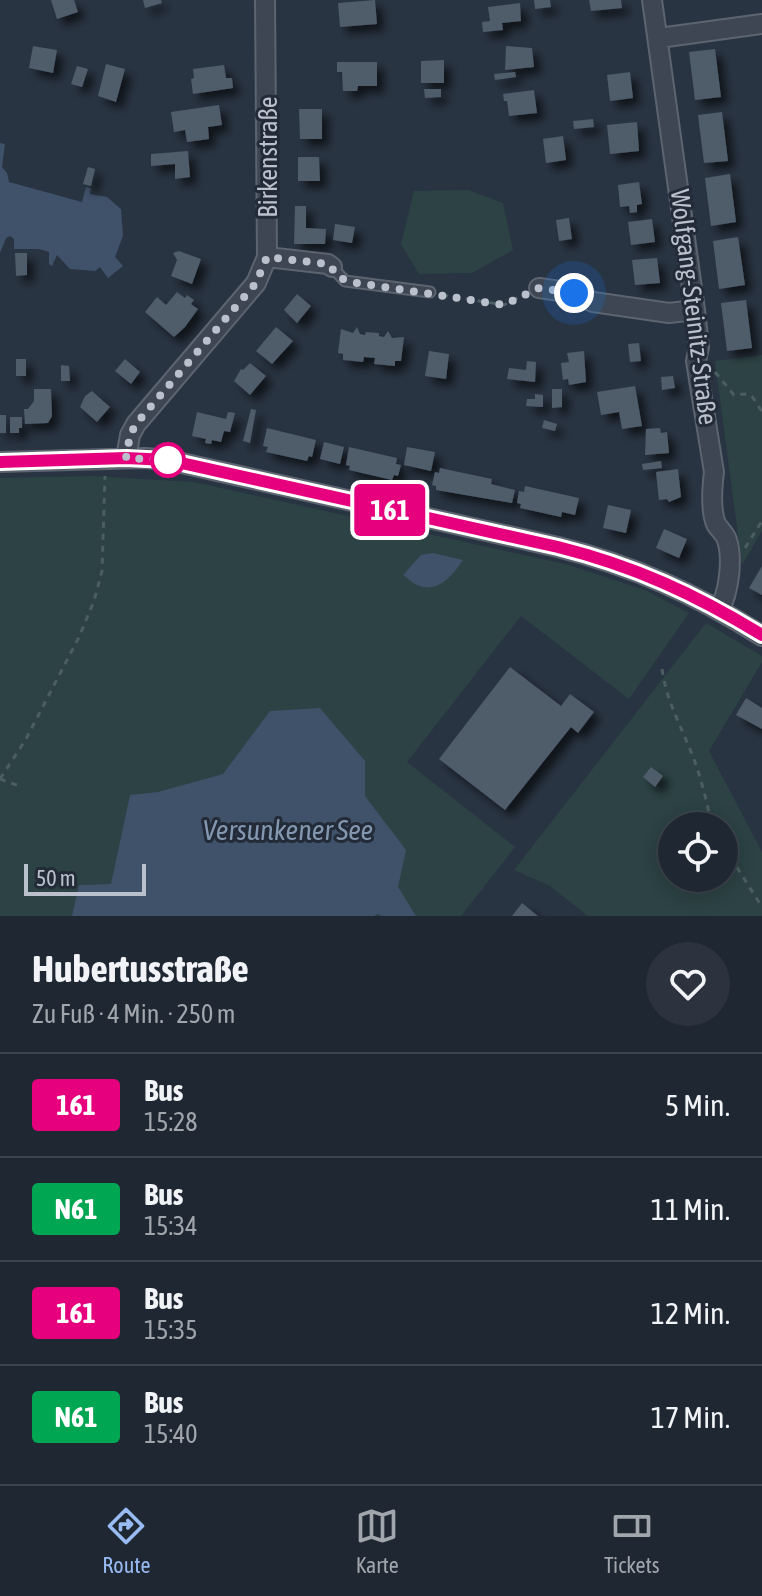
<!DOCTYPE html>
<html lang="de">
<meta charset="utf-8">
<style>
:root{--surface:#1f2732;--page:#2c333e;--text:#f1f3f6;--muted:#a1a5ac;--line:#3c444d;--accent:#98bbf3}
body{margin:0;font-family:"Asap Condensed",sans-serif;background:var(--page);color:var(--text);height:100vh;display:flex;flex-direction:column;font-size:30px;white-space:nowrap}
*{box-sizing:border-box;margin:0}
p{font-size:26px;color:var(--muted)}
.icon{flex:none;width:44px;height:44px;fill:none;stroke:currentColor;stroke-width:2;stroke-linecap:round;stroke-linejoin:round}
.map{position:relative;height:916px;overflow:hidden}
.drawer{display:flex;flex-direction:column;background:var(--surface);flex:1}
.drawer>*{flex:none}
.badge{padding:0 16px;border-radius:6px;font-size:28px;line-height:52px}
.controls{position:absolute;left:658px;top:812px;display:grid;gap:16px}
.controls a{display:grid;place-items:center;width:80px;height:80px;border-radius:50%;background:var(--surface);box-shadow:0 4px 20px #0003,0 0 0 2px var(--line);font-size:40px}
.scale{position:absolute;left:24px;bottom:20px;width:122px;box-sizing:border-box;padding-left:8px;border:4px solid #bac1cc;border-top:0;font-size:22px;line-height:28px;white-space:nowrap;color:#bac1cc;-webkit-text-stroke:6px #222b37;paint-order:stroke}
.you{position:absolute;width:40px;height:40px;margin:-20px;border:6px solid #fff;border-radius:50%;background:#1a73e8;box-shadow:0 0 0 12px #1a73e833}
.map>.badge{position:absolute;translate:-50% -50%;box-shadow:0 0 0 4px #fff}
.round{display:grid;place-items:center;flex:none;width:84px;height:84px;border-radius:42px;background:var(--page)}
.overview{display:flex;align-items:center;justify-content:space-between;height:136px;padding:0 32px}
h1{font-size:38px;font-weight:700;line-height:60px}
ul{padding:0;list-style:none}
li{display:flex;align-items:center;gap:24px;height:104px;padding:0 32px;border-top:2px solid var(--line)}
li div{flex:1}
li b{display:block;font-size:30px}
li em{font-style:normal}
li .badge{min-width:88px;font-weight:700;text-align:center}
.dock{display:flex;justify-content:space-around;align-items:center;height:112px;border-top:2px solid var(--line);background:var(--surface);font-size:22px;color:var(--muted)}
.dock a{display:grid;justify-items:center;gap:4px}
.dock .current{color:var(--accent)}
.map>svg:first-child{display:block}
.green{fill:#2c4244;fill-rule:evenodd}
.water{fill:#40516a}
.building{fill:#4f5b6b;filter:url(#shadow)}
.lines{fill:none;stroke-linecap:round;stroke-linejoin:round}
.service-casing{stroke:#5b646f;stroke-width:13}
.minor-casing{stroke:#5b646f;stroke-width:22}
.path{stroke:#4b5f62;stroke-width:3;stroke-dasharray:6 6;stroke-linecap:butt}
.service{stroke:#3d4652;stroke-width:9}
.minor{stroke:#3d4652;stroke-width:18}
.line-casing{stroke:#fff;stroke-width:18}
.line{stroke:#e6007e;stroke-width:12}
.walk{stroke:#bac1cc;stroke-width:8;stroke-dasharray:0 14.4}
.stop-dot{fill:#fff;stroke:#e6007e;stroke-width:4}
.labels{text-anchor:middle;stroke-width:6;stroke-linejoin:round;paint-order:stroke}
.street-label{font-size:26px;fill:#bac1cc;stroke:#222b37}
.water-label{font-size:28px;font-style:italic;fill:#8497b1;stroke:#222b37}
</style>
<div class="map">
<svg width="762" height="916" viewBox="0 0 762 916">
<defs>
<filter id="shadow"><feDropShadow dx="7" dy="7" stdDeviation="4" flood-color="#0009"/></filter>
</defs>
<rect width="100%" height="100%" fill="#293442"/>
<!-- green -->
<path class="green" d="M468 190 503 203 513 250 472 273 419 274 401 244 414 191Z
M762 355V531L742 565 715 361Z
M92 476 194 482 569 565 647 591 689 613 629 699 521 616 407 762 515 847 461 916H0V478Z
M706 623 762 656V662L709 751 762 852V916H588L550 886 514 870ZM672 826H724V878H672Z"/>
<!-- water -->
<path class="water" d="M0 143 5 144 2 167 7 173 9 182 82 202 86 187 91 188 90 194 107 197 121 209 123 236 115 257 123 266 108 278 100 267 95 271 70 269 57 255 52 266 49 264V252L39 249H14V239L10 236 6 238 0 253Z
M433 553 463 560C454 574 438 593 420 586 414 585 408 578 403 575L421 555Z
M320 708 365 761V796L406 850 398 887 416 916H381L378 914 374 916H72L79 885 111 884 130 795 158 792 223 774 270 711Z"/>
<!-- building -->
<path class="building" d="M51 0H74L78 12 57 19Z
M143 0H161L162 3 145 8Z
M375 0 377 24 340 27 338 3Z
M534 0H550L551 7 535 9Z
M589 0H621L622 8 591 11Z
M520 3 521 21 502 23 503 30 483 32 482 22 490 21 488 7Z
M33 46 57 50 53 73 29 68Z
M506 46 532 48 534 67 505 70Z
M715 49 721 97 695 100 689 52Z
M444 60V83H421V61Z
M337 62H377V86H358L357 91H343L342 72H337Z
M106 64 125 69 116 102 98 96Z
M224 65 226 78H232L233 88 193 94 191 79 194 78 193 69Z
M77 66 88 69 82 87 71 84Z
M515 72 516 77 495 80 494 74Z
M630 72 633 98 610 101 607 75Z
M424 89H441V97L425 98Z
M534 90 537 113 509 116 507 101H504L503 94Z
M219 105 222 125 208 127 209 139 187 142 185 130 174 132 171 112Z
M299 109H322V139H300Z
M722 112 728 161 704 163 698 115Z
M593 119 594 127 574 129 573 121Z
M637 122 639 151 610 154 607 125Z
M563 136 566 160 546 163 543 139Z
M188 151 190 177 175 179V164L151 166V154Z
M298 157H319L320 181H298Z
M88 167 95 169 91 186 83 184Z
M730 174 736 222 711 226 705 178Z
M639 182 642 204 637 205V212L630 213 629 206 620 207 618 185Z
M295 206H306V228L326 229 325 244H294Z
M569 218 572 239 559 241 556 220Z
M652 219 655 242 631 245 628 222Z
M335 224 355 227 352 243 333 240Z
M738 237 745 285 719 289 713 241Z
M179 251 201 259 192 284 171 276 177 260 173 253Z
M15 253H27V275L16 276Z
M657 258 660 283 635 285 632 260Z
M177 292 185 298 187 295 194 300 191 304 198 309 185 327 174 337 145 312 157 297 166 305Z
M297 294 311 306 297 323 284 310Z
M746 300 752 348 727 351 721 303Z
M276 327 293 341 272 364 256 351Z
M357 327 360 334 365 335 366 332 379 333V336L384 337 388 331 392 338 404 337 401 361H395V366L374 364 375 358 364 357 363 362 343 360V354L338 353 341 329 353 333Z
M639 343 641 361 630 362 628 344Z
M429 351 449 354 446 379 425 376Z
M584 351 586 382 569 385 568 379 563 380 561 363 569 362 567 353Z
M16 359H26V376H16Z
M125 359 140 372 131 384 115 371Z
M527 361 536 362 535 382 507 379 509 368 526 370Z
M250 363 266 376 250 395 234 381 241 369 243 370Z
M61 365 69 366 70 381H61Z
M673 376 675 388 662 390 661 377Z
M635 386 642 426 622 429 619 412 601 415 597 392Z
M34 389H51L52 416 48 423 25 424 24 409H28L34 401Z
M552 389H562V407L552 408Z
M92 391 110 407 97 422 80 407 85 396Z
M535 394 543 395V407L526 406 527 399H535Z
M251 409 256 410 250 443 243 441Z
M197 412 226 419 228 412 235 413 230 432 224 431 221 442 212 440 211 444 205 443 206 439 192 436Z
M0 415H6V433H0Z
M10 417H22V428H19V433H10Z
M544 420 557 424 555 431 542 428Z
M267 428 316 440 312 457 309 456 307 461 266 452 268 447 263 446Z
M660 428 661 433 667 432 669 453 645 455 646 429Z
M324 442 344 447 340 464 320 459Z
M349 447 397 458 396 464 401 465 398 476 394 475 392 480 349 470 350 466 346 465Z
M407 447 435 452 431 471 404 465Z
M661 461 662 468 643 470 642 464Z
M440 468 492 479 491 484 515 490 512 503 436 490V486L432 485 435 472 439 473Z
M678 469 681 497 669 502 667 499 659 500 656 472Z
M525 486 579 498 575 515 562 512 561 517 520 508 521 504 517 503 519 491 524 492Z
M608 505 631 510 626 533 603 528Z
M664 529 687 539 679 558 656 548Z
M762 566V595L749 588Z
M510 667 561 706 570 694 594 712 578 733 571 727 505 810 439 759Z
M746 698 762 708V729L736 715Z
M651 767 663 776 655 787 643 777Z
M522 903 538 916H512Z"/>
<g class="lines">
<defs>
<path id="service" d="M332 267 345 281 430 292"/>
<path id="minor" d="M652 0 695 310 699 347 696 361 714 472C712 488 710 509 716 524 719 529 725 534 727 540 733 559 729 593 719 610
M659 38 762 24
M267 257 328 264 332 267
M539 288 574 293 593 302 669 313 695 310
M126 458 130 435 136 424 256 283 267 257 265 0
M0 462 145 458 168 460 558 547C634 566 696 594 762 636"/>
</defs>
<!-- service casing -->
<use href="#service" class="service-casing"/>
<!-- minor casing -->
<use href="#minor" class="minor-casing"/>
<!-- path -->
<path class="path" d="M442 295 504 305 523 295
M715 372 734 395C757 392 750 397 762 411
M745 548 762 521
M662 669C666 698 678 720 689 747 700 772 706 799 712 826
M0 779 26 739 79 637 94 601 102 571 105 476
M0 779 22 787
M724 847 762 907"/>
<!-- service -->
<use href="#service" class="service"/>
<!-- minor -->
<use href="#minor" class="minor"/>
</g>
<g class="lines">
<defs>
<path id="line" d="M0 462 126 458 168 460 558 547C634 566 695 594 762 635"/>
</defs>
<!-- line casing -->
<use href="#line" class="line-casing"/>
<!-- line -->
<use href="#line" class="line"/>
<!-- walk -->
<path class="walk" d="M168 460 126 458 130 435 136 424 256 283 267 257 328 264 340 278 351 282 504 305 539 288 574 293"/>
</g>
<!-- markers -->
<circle class="stop-dot" cx="168" cy="460" r="16"/>
<g class="labels">
<!-- street labels -->
<g class="street-label">
<text transform="translate(268 157) rotate(-90)" y="9">Birkenstraße</text>
<text transform="translate(694 307) rotate(83)" y="9">Wolfgang-Steinitz-Straße</text>
</g>
<!-- water labels -->
<g class="water-label">
<text x="288" y="840">Versunkener See</text>
</g>
</g>
</svg>
<div class="controls">
<a><svg class="icon" aria-label="locate" viewBox="0 0 24 24"><circle cx="12" cy="12" r="6"/><path d="M12 2v4M12 18v4M2 12h4M18 12h4"/></svg></a>
</div>
<div class="scale">50 m</div>
<div class="you" style="left:574px;top:293px"></div>
<b class="badge" style="left:390px;top:510px;background:#e6007e;color:#fff">161</b>
</div>
<section class="drawer">
<div class="overview"><div><h1>Hubertusstraße</h1><p>Zu Fuß · 4 Min. · 250 m</p></div><a class="round"><svg class="icon" aria-label="heart" viewBox="0 0 24 24"><path d="M12 20l-8-8c-3-5 5-10 8-4 3-6 11-1 8 4z"/></svg></a></div>
<ul>
<li><span class="badge" style="background:#e6007e;color:#fff">161</span><div><b>Bus</b><p>15:28</p></div><em>5 Min.</em></li>
<li><span class="badge" style="background:#00a651;color:#fff">N61</span><div><b>Bus</b><p>15:34</p></div><em>11 Min.</em></li>
<li><span class="badge" style="background:#e6007e;color:#fff">161</span><div><b>Bus</b><p>15:35</p></div><em>12 Min.</em></li>
<li><span class="badge" style="background:#00a651;color:#fff">N61</span><div><b>Bus</b><p>15:40</p></div><em>17 Min.</em></li>
</ul>
</section>
<nav class="dock">
<a class="current"><svg class="icon" aria-label="directions" viewBox="0 0 24 24"><path d="M12 3l9 9-9 9-9-9zM9 14v-3h6M13 9l2 2-2 2"/></svg>Route</a>
<a><svg class="icon" aria-label="map" viewBox="0 0 24 24"><path d="M3 6l6-2 6 2 6-2v14l-6 2-6-2-6 2zM9 4v14M15 6v14"/></svg>Karte</a>
<a><svg class="icon" aria-label="tickets" viewBox="0 0 24 24"><path d="M3 7h18v10H3zM15 7v10"/></svg>Tickets</a>
</nav>
